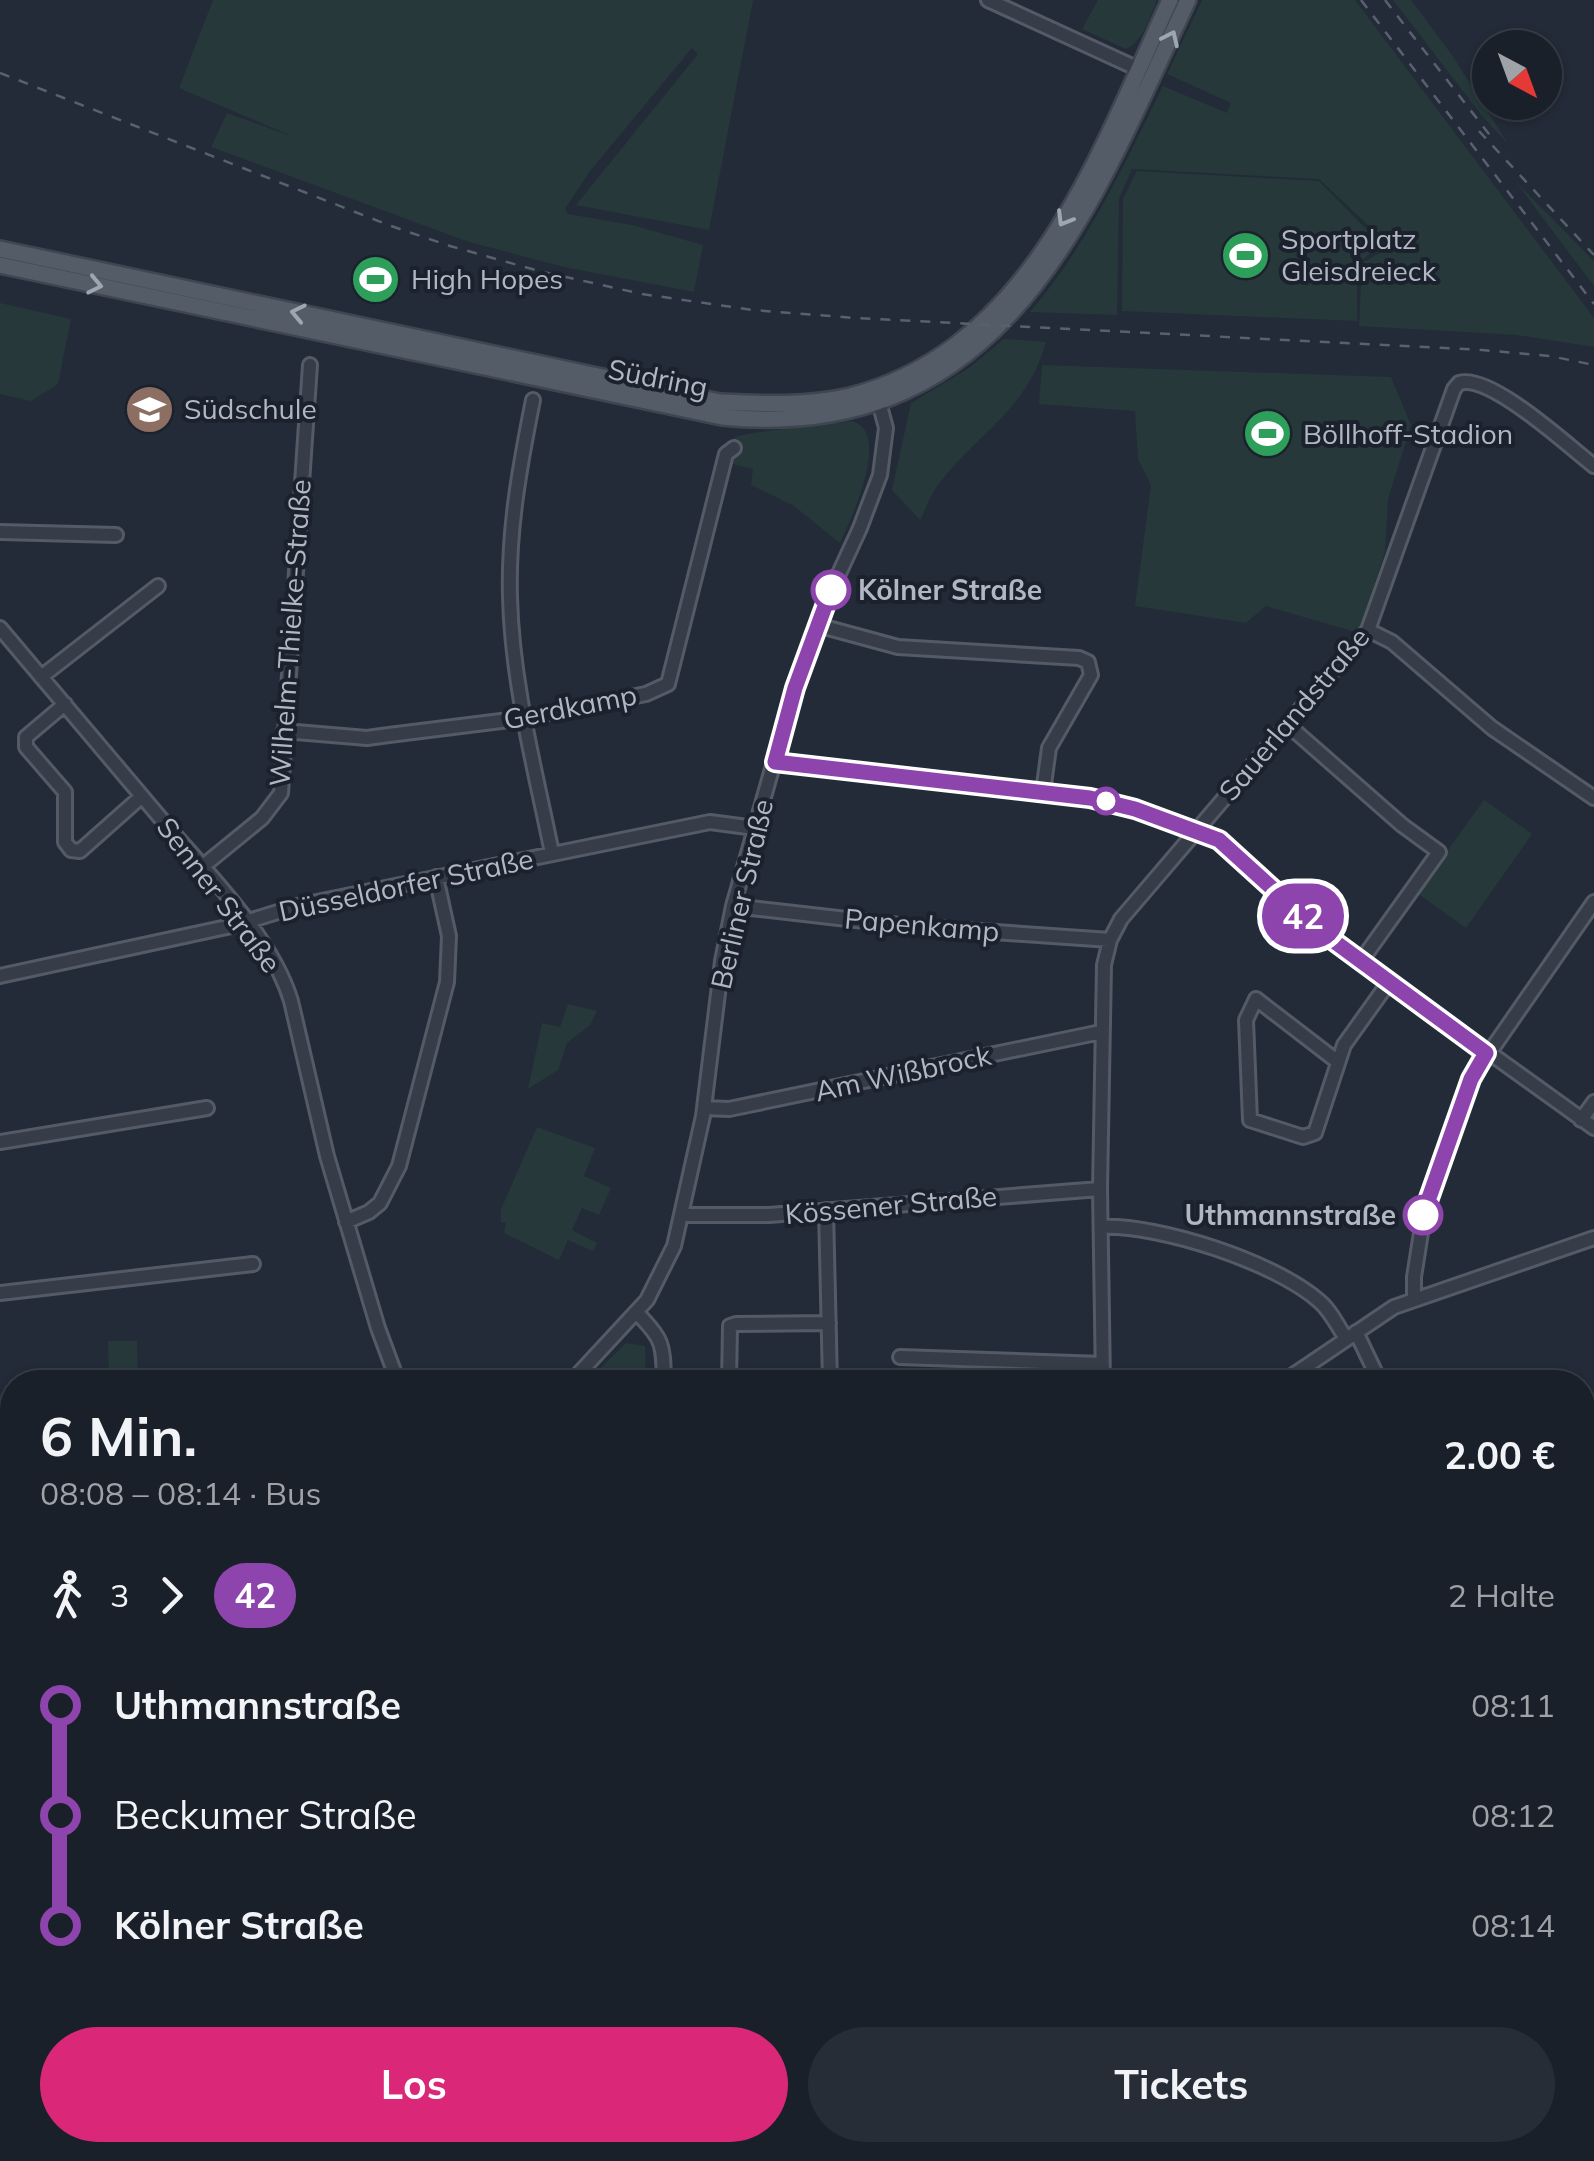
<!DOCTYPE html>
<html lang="de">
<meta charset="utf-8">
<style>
:root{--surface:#1a202a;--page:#272d36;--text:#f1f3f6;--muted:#9fa3a8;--line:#383e47;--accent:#db2777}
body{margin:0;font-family:Mulish,sans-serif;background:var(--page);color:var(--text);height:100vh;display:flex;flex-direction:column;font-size:38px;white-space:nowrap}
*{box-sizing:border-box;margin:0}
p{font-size:32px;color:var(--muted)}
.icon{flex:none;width:55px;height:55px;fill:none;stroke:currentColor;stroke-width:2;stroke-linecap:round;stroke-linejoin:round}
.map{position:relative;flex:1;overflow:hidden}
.side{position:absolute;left:0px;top:1370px;width:1595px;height:792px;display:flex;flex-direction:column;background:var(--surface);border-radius:40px 40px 0 0;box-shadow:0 2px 8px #0004,0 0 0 2px var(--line)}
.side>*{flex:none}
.badge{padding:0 20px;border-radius:32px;font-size:35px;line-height:65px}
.needle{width:65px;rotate:139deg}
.buttons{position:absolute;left:1472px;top:30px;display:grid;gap:20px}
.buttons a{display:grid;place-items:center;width:90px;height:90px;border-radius:50%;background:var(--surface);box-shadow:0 2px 8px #0004,0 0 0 2px var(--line);font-size:50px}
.map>.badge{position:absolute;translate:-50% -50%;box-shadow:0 0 0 5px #fff}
.legs{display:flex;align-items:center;gap:15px;height:110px;padding:0 40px;font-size:32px}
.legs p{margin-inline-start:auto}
.overview{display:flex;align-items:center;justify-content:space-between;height:170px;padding:0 40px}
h1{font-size:55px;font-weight:700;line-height:75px}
.primary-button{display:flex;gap:20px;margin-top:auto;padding:20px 40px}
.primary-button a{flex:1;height:115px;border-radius:60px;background:var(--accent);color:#fff;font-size:40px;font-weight:700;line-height:115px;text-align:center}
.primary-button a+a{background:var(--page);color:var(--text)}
ul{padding:0 40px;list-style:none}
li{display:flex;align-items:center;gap:35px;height:110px;font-size:38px}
li i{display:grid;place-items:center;width:15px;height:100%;margin:0 12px;background:currentColor}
li i::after{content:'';width:25px;height:25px;margin:-12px;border:8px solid;border-radius:50%;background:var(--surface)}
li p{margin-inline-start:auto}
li:first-child i{background:linear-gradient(#0000 50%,currentColor 0)}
li:last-child i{background:linear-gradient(currentColor 50%,#0000 0)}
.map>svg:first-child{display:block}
.green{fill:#26383a}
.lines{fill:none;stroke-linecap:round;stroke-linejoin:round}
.minor-casing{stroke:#545b66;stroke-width:18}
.major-casing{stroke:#404651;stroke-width:20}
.minor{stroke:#363d48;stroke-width:12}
.major{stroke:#545c68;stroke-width:15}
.tram{stroke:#59616f;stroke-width:2.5}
.rail{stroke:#59616f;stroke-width:2.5;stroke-dasharray:10 10;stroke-linecap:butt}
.oneway{stroke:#9ea6b2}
.line-1-casing{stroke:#fff;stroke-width:22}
.line-1{stroke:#8e44ad;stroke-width:15}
.stop-1-dot{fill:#fff;stroke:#8e44ad;stroke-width:5}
.labels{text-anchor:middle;stroke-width:8;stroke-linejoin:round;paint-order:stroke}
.poi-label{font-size:28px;fill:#b1b8c4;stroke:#1c222d;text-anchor:start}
.street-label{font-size:28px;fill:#b1b8c4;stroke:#1c222d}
.stop-label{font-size:28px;font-weight:bold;fill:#b1b8c4;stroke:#1c222d;text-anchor:start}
</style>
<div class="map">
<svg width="1594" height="2161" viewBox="0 0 1594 2161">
<rect width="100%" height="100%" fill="#232b38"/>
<!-- green -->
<path class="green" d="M213 0H753L709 230 576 205 698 54 692 48 590 171 565 209 568 214 632 225 703 245 694 292 564 267 469 242 211 147 227 113 294 137 179 88Z
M1098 0H1157C1150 17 1143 42 1126 49L1082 29Z
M1202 0H1355L1594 318V347L1517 335 1359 326 1362 263 1401 241 1398 237 1386 242 1319 179 1132 169 1119 199 1117 315 1030 312C1088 244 1124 165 1163 86L1227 113 1231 103 1167 74Z
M1393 0H1411L1452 55 1508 144 1483 117Z
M1137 171 1319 181 1380 243 1357 266V321L1122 311 1123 199Z
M1515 181 1594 261V286Z
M0 303 71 319 58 384 31 401 0 394Z
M1004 339 1046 342C1027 411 977 433 938 485 930 495 926 509 920 520L892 490 911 403 969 368Z
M1042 365 1391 377 1411 425 1388 499 1385 552 1359 633 1266 606 1246 623 1135 606 1151 485 1138 459 1135 411 1039 404Z
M852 421C892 432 851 519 840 543L794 506 751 485 753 469 729 463 734 438C742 432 834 424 852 421Z
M1484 800 1532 834 1466 928 1417 893Z
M568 1004 597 1011 590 1025 567 1043 558 1070 528 1089 542 1023 560 1027Z
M537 1127 595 1148 584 1176 611 1188 599 1215 582 1208 572 1230 597 1243 593 1251 568 1240 559 1260 504 1233 506 1223 501 1222V1209Z
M108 1341H137L138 1382H109Z
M626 1343 645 1346 646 1382H586Z
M1586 1551 1594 1552V1623L1583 1620V1573Z"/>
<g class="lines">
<defs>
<path id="minor" d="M988 0 1145 72
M533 400C520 465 508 530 510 597 512 683 535 769 552 853
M0 532 116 535
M817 625 898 647 1079 658 1088 662 1091 675 1049 748 1043 792
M0 628C56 694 112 761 168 827 210 876 272 938 291 1001L327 1156 378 1328 398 1382
M1368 630 1392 642 1492 728 1594 798
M41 677 158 586
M65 704 26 737V747L65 792V842L71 850 80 851 142 796
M1288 725 1402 825 1439 852 1361 961
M284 731 367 738 389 735 525 718 646 694 668 684 726 454 734 448
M775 762 1090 799 1135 809 1219 840 1316 928 1594 1128
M202 867 262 818 281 793 310 365
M733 906 908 926 1110 940
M0 976 236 925 297 906 710 822 755 828
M1338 1062 1256 999 1246 1020 1250 1120 1303 1137 1315 1133 1344 1045 1389 982
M704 1108 729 1109 1101 1032
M1581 1120 1594 1102
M0 1142 207 1108
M826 1210 830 1382
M682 1215H769L1100 1189
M346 1222 369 1212 380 1203 399 1166 447 982 449 936 436 877
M1101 1227C1158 1224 1275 1262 1319 1301 1330 1310 1338 1326 1346 1339
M0 1293 253 1264
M1414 1298V1277L1426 1201 1471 1079 1594 902
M637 1313C664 1340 663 1345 664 1382
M1356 1332 1380 1382
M900 1357 1102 1364
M571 1382 647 1300 674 1246 703 1116 722 961 733 906 795 688 825 604 860 528 880 475 886 428 876 391
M729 1382 730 1326 736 1324 829 1323
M1103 1382 1100 1189 1104 965 1110 940 1121 919 1368 630 1454 389 1459 383C1490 373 1568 446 1594 466
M1283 1382 1394 1307 1594 1238
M1582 1412 1594 1408
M0 1445H12
M0 1603H12
M1582 1626 1594 1629
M1582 1853 1594 1860
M0 1915 12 1922
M0 1974 12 1969
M1582 2046 1594 2048
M115 2150 118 2161
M332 2150 334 2161
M495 2150 500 2161
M1150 2150 1204 2161
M1210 2150 1267 2161
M67 2161 88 2150
M673 2161 747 2150
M1370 2161 1371 2150"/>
<path id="major" d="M0 249 720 402C764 404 807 406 850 396 1033 349 1099 153 1170 0
M0 265 722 417C1005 445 1089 211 1188 0"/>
</defs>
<!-- minor casing -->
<use href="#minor" class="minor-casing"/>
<!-- major casing -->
<use href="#major" class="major-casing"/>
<!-- minor -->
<use href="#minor" class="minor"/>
<!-- major -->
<use href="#major" class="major"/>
<!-- tram -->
<path class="tram" d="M0 1971 12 1966
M1150 2150 1204 2161
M1210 2150 1267 2161"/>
<!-- rail -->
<path class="rail" d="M1361 0 1594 304
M1385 0 1492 138
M0 73 391 226 450 246 539 271 642 294 753 310 855 318 1482 350 1550 356 1594 365
M1479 131 1594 255"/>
</g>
<!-- one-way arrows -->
<defs><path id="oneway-chevron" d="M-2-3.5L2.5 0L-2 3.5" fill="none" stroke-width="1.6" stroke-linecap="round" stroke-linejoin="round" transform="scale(2.5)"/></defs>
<g class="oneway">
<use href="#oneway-chevron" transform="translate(1171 38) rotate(-65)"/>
<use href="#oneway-chevron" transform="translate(1064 219) rotate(121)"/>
<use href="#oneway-chevron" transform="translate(95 285) rotate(12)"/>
<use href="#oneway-chevron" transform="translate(298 313) rotate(-168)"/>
</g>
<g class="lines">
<defs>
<path id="line-1" d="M831 590 795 688 775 762 1090 798 1135 809 1219 840 1316 928 1486 1053 1471 1079 1423 1215"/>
</defs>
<!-- line-1 casing -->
<use href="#line-1" class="line-1-casing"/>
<!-- line-1 -->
<use href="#line-1" class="line-1"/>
</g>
<!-- icons -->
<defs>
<symbol id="stadium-disc" viewBox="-11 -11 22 22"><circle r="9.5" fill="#2e9e5b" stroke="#1c222d"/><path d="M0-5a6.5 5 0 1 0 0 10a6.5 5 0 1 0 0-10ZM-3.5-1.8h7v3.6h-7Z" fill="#fff"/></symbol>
<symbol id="school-disc" viewBox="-11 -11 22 22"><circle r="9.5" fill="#8d6e63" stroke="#1c222d"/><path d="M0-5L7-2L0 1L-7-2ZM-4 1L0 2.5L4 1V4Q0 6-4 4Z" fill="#fff"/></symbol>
</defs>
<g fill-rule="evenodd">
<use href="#stadium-disc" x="1218" y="228" width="55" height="55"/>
<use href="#stadium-disc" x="348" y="252" width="55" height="55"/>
<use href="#school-disc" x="122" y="382" width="55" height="55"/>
<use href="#stadium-disc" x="1240" y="406" width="55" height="55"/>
</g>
<!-- markers -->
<g class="stop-1-dot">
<circle cx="831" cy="590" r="18"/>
<circle cx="1106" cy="801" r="12"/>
<circle cx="1423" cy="1215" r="18"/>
</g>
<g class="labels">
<!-- poi labels -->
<g class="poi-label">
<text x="1281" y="249">Sportplatz<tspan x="1281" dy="32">Gleisdreieck</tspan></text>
<text x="411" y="289">High Hopes</text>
<text x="184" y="419">Südschule</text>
<text x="1303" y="444">Böllhoff-Stadion</text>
</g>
<!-- street labels -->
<g class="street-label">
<text transform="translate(658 378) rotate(11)" y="10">Südring</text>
<text transform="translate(290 633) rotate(-86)" y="10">Wilhelm-Thielke-Straße</text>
<text transform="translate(570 707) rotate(-11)" y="10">Gerdkamp</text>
<text transform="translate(1294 714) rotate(-50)" y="10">Sauerlandstraße</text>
<text transform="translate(406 885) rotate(-12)" y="10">Düsseldorfer Straße</text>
<text transform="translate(742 894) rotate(-77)" y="10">Berliner Straße</text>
<text transform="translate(219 895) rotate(53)" y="10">Senner Straße</text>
<text transform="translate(922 925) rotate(5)" y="10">Papenkamp</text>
<text transform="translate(903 1073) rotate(-12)" y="10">Am Wißbrock</text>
<text transform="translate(891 1205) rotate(-5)" y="10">Kössener Straße</text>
</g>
<!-- stop labels -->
<g class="stop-label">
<text x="858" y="600">Kölner Straße</text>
<text x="1396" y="1225" text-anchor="end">Uthmannstraße</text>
</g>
</g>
</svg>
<div class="buttons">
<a><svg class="needle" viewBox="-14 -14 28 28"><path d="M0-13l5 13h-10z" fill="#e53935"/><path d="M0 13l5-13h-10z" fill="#9fa3a8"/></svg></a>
</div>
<b class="badge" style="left:1303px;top:916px;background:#8e44ad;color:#fff">42</b>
<section class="side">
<div class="overview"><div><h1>6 Min.</h1><p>08:08 – 08:14 · Bus</p></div><b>2.00 €</b></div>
<div class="legs"><svg class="icon" aria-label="walk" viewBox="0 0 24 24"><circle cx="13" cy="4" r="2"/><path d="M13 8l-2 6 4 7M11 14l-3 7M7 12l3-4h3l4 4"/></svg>3<svg class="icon" aria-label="forward" viewBox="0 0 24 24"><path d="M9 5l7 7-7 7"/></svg><b class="badge" style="background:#8e44ad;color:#fff">42</b><p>2 Halte</p></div>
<ul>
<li><i style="color:#8e44ad"></i><b>Uthmannstraße</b><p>08:11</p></li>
<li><i style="color:#8e44ad"></i><span>Beckumer Straße</span><p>08:12</p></li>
<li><i style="color:#8e44ad"></i><b>Kölner Straße</b><p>08:14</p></li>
</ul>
<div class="primary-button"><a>Los</a><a>Tickets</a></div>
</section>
</div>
